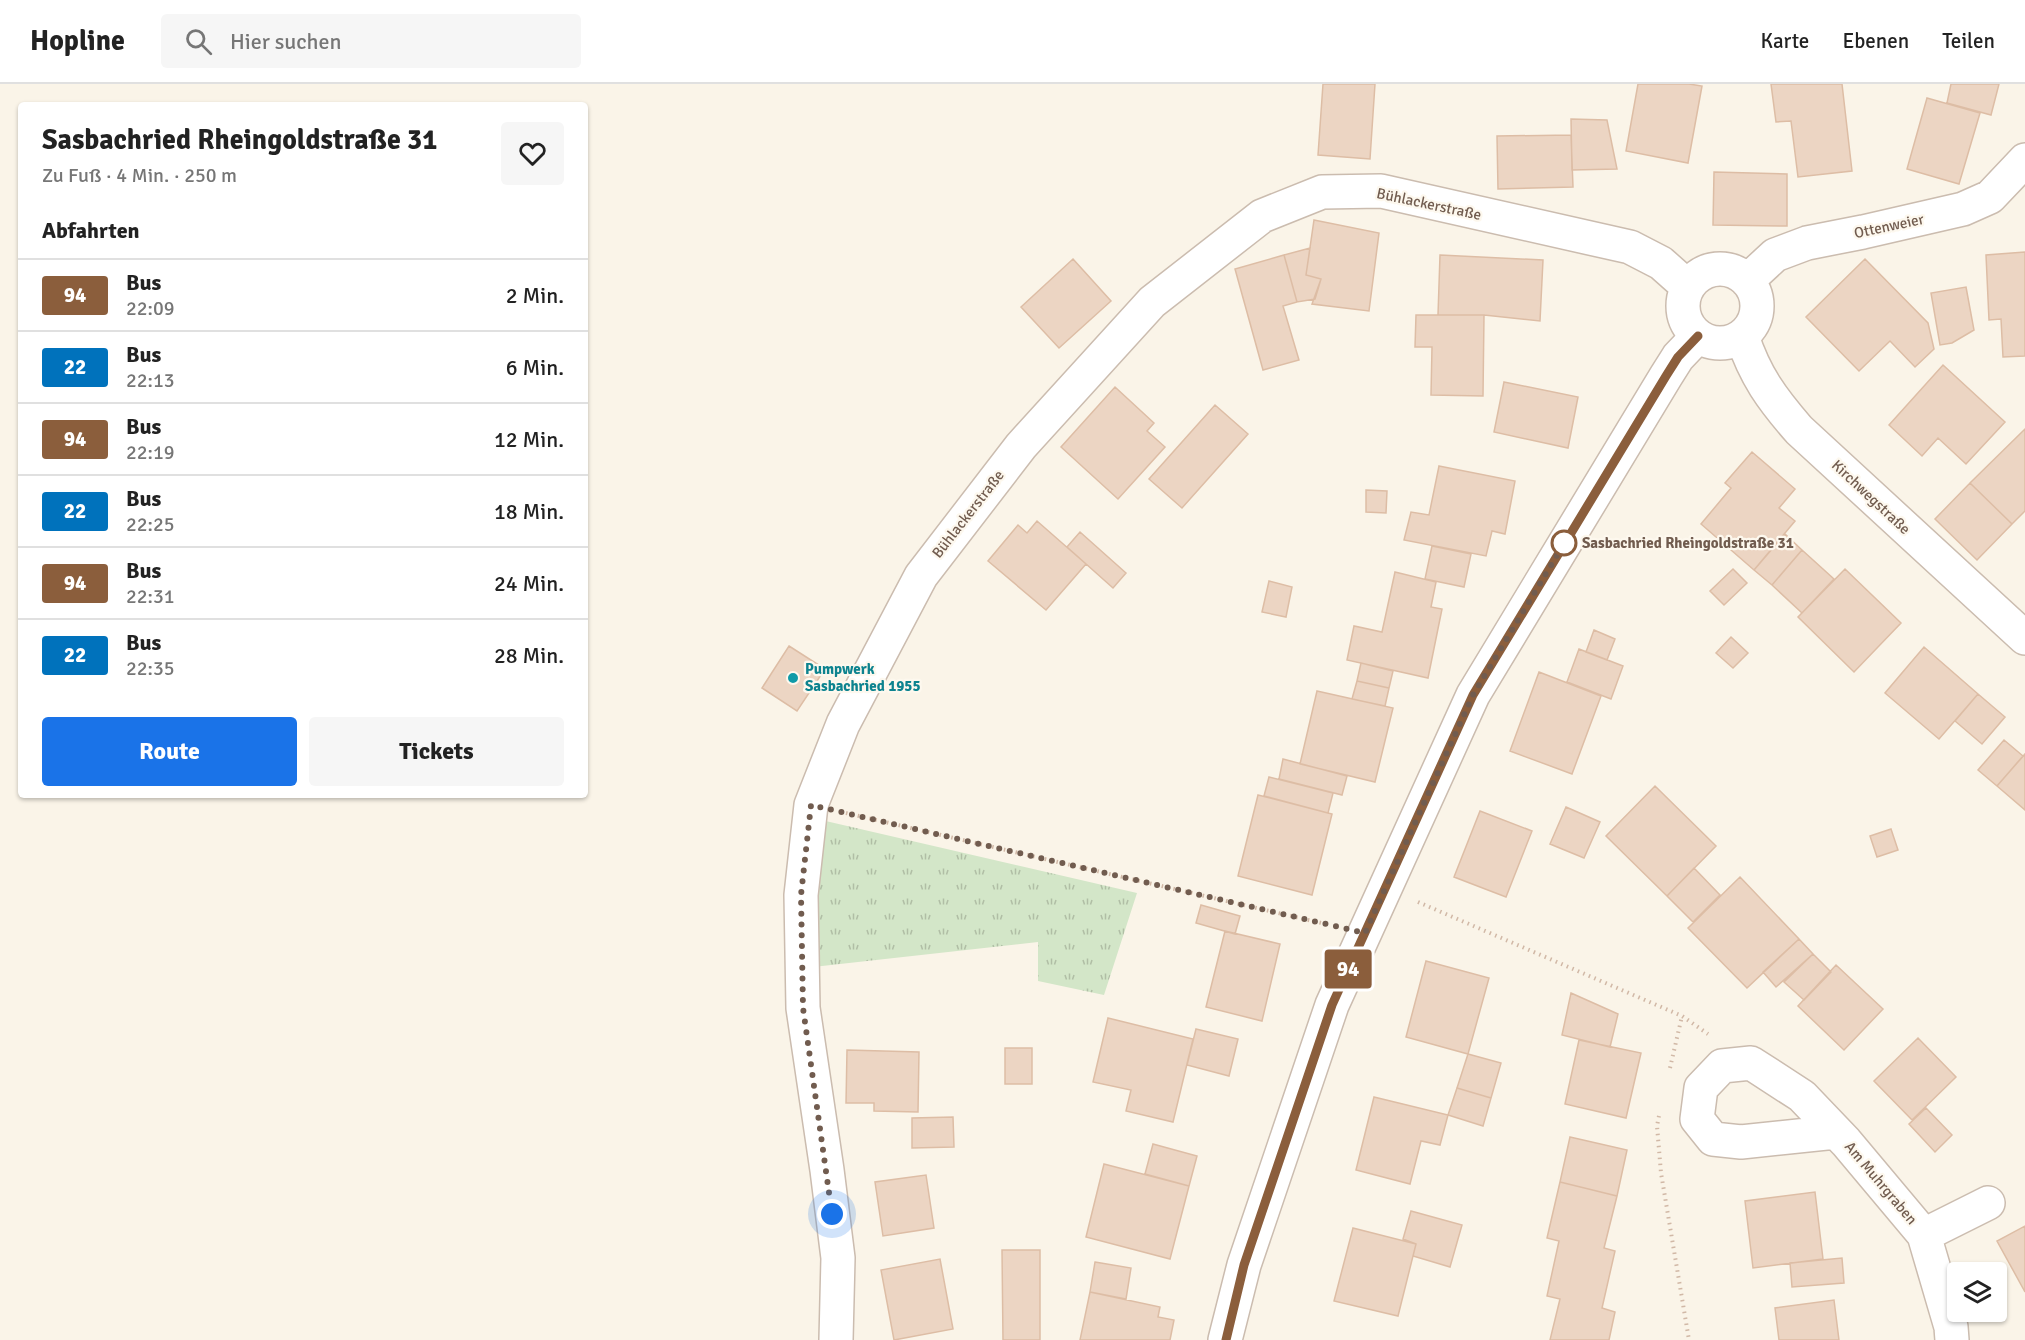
<!DOCTYPE html>
<html lang="de">
<meta charset="utf-8">
<style>
:root{--surface:#fff;--page:#f6f6f6;--text:#222;--muted:#767676;--line:#e0e0e0;--accent:#1a73e8}
body{margin:0;font-family:Signika,sans-serif;background:var(--page);color:var(--text);height:100vh;display:flex;flex-direction:column;font-size:22px;white-space:nowrap}
*{box-sizing:border-box;margin:0}
p{font-size:20px;color:var(--muted)}
.icon{flex:none;width:33px;height:33px;fill:none;stroke:currentColor;stroke-width:2;stroke-linecap:round;stroke-linejoin:round}
.map{position:relative;flex:1;overflow:hidden}
.panel{position:absolute;left:18px;top:18px;width:570px;height:696px;display:flex;flex-direction:column;background:var(--surface);border-radius:6px;box-shadow:0 2px 4px #0004}
.panel>*{flex:none}
.badge{padding:0 12px;border-radius:4px;font-size:21px;line-height:39px}
.fabs{position:absolute;left:1947px;top:1178px;display:grid;gap:12px}
.fabs a{display:grid;place-items:center;width:60px;height:60px;border-radius:6px;background:var(--surface);box-shadow:0 2px 4px #0004;font-size:30px}
.you{position:absolute;width:30px;height:30px;margin:-15px;border:4px solid #fff;border-radius:50%;background:#1a73e8;box-shadow:0 0 0 9px #1a73e833}
.map>.badge{position:absolute;translate:-50% -50%;box-shadow:0 0 0 3px #fff}
h2{padding:0 24px;font-size:22px;line-height:54px}
.round{display:grid;place-items:center;flex:none;width:63px;height:63px;border-radius:6px;background:var(--page)}
.overview{display:flex;align-items:center;justify-content:space-between;height:102px;padding:0 24px}
h1{font-size:28px;font-weight:700;line-height:45px}
.primary-button{display:flex;gap:12px;margin-top:auto;padding:12px 24px}
.primary-button a{flex:1;height:69px;border-radius:6px;background:var(--accent);color:#fff;font-size:24px;font-weight:700;line-height:69px;text-align:center}
.primary-button a+a{background:var(--page);color:var(--text)}
ul{padding:0;list-style:none}
li{display:flex;align-items:center;gap:18px;height:72px;padding:0 24px;border-top:2px solid var(--line)}
li div{flex:1}
li b{display:block;font-size:22px}
li em{font-style:normal}
li .badge{min-width:66px;font-weight:700;text-align:center}
header{display:flex;align-items:center;gap:36px;box-sizing:border-box;height:84px;padding:0 30px;background:var(--surface);border-bottom:2px solid var(--line)}
header strong{font-size:28px}
nav{display:flex;gap:33px;margin-inline-start:auto;font-size:21px}
.search{width:420px;height:54px;background:var(--page);display:flex;align-items:center;gap:15px;box-sizing:border-box;padding:0 21px;border-radius:6px;color:var(--muted);font-size:22px}
.map>svg:first-child{display:block}
.grass{fill:url(#grass-tufts)}
.building{fill:#ecd5c3;stroke:#ddbda5;stroke-width:1.5}
.lines{fill:none;stroke-linecap:round;stroke-linejoin:round}
.street-casing{stroke:#cbbcaf;stroke-width:36}
.path{stroke:#d1b8a6;stroke-width:4;stroke-dasharray:1.5 4.5;stroke-linecap:butt}
.street{stroke:#fff;stroke-width:33}
.line-casing{stroke:#fff;stroke-width:14}
.line{stroke:#8b5e3c;stroke-width:9}
.walk{stroke:#715c4f;stroke-width:6;stroke-dasharray:0 10.8}
.stop-dot{fill:#fff;stroke:#8b5e3c;stroke-width:3}
.culture-dot{fill:#0f9aa8;stroke:#fdf8ee;stroke-width:2}
.labels{text-anchor:middle;stroke-width:4.5;stroke-linejoin:round;paint-order:stroke}
.street-label{font-size:15px;fill:#715c4f;stroke:#fdf8ee}
.stop-label{font-size:15px;font-weight:bold;fill:#715c4f;stroke:#fdf8ee;text-anchor:start}
.culture-label{font-size:15px;font-weight:bold;fill:#0d838f;stroke:#fdf8ee;text-anchor:start}
</style>
<header>
<strong>Hopline</strong>
<div class="search"><svg class="icon" aria-label="search" viewBox="0 0 24 24"><circle cx="10" cy="10" r="6"/><path d="M15 15l6 6"/></svg>Hier suchen</div>
<nav><a>Karte</a><a>Ebenen</a><a>Teilen</a></nav>
</header>
<div class="map">
<svg width="2025" height="1256" viewBox="0 0 2025 1256">
<defs>
<pattern id="grass-tufts" width="24" height="20" patternUnits="userSpaceOnUse" patternTransform="scale(1.5)"><rect width="24" height="20" fill="#d3e6c8"/><path d="M3 7l-1-3M5 7V3M7 7l1-3M15 17l-1-3M17 17v-4M19 17l1-3" fill="none" stroke="#b0bea5"/></pattern>
</defs>
<rect width="100%" height="100%" fill="#faf4e8"/>
<!-- grass -->
<path class="grass" d="M817 735 1137 809 1104 911 1038 897V858L813 883Z"/>
<!-- building -->
<path class="building" d="M1323 0H1375L1370 75 1318 71Z
M1638 0H1689L1702 2 1688 79 1626 67Z
M1771 0H1842L1852 87 1798 93 1791 37 1776 38Z
M1951 0H1999L1991 31 1947 19Z
M1927 14 1980 29 1959 100 1907 85Z
M1571 35 1607 36 1617 85 1572 86Z
M1571 51 1573 103 1498 105 1497 52Z
M1714 88 1787 90V142L1713 141Z
M1314 136 1379 149 1369 227 1312 220 1321 195 1306 191Z
M1310 164 1306 191 1321 195 1315 215 1297 218 1284 171Z
M2025 168V272L2003 273 2001 235 1989 236 1986 171Z
M1284 171 1297 218 1283 222 1299 276 1263 286 1235 185Z
M1440 171 1543 176 1540 237 1484 231H1438Z
M1073 175 1111 217 1059 264 1021 223Z
M1865 175 1928 239 1934 265 1915 283 1890 257 1859 287 1806 233Z
M1966 203 1974 246 1952 259 1940 261 1931 209Z
M1416 231H1484L1483 312 1431 311 1432 263H1415Z
M1943 281 2005 338 1966 380 1938 354 1922 372 1889 341Z
M1504 298 1578 313 1568 364 1494 348Z
M1115 303 1154 339 1147 347 1165 363 1118 415 1061 363Z
M1215 321 1248 350 1182 424 1149 395Z
M2025 345V427L2012 440 1970 399Z
M1752 368 1795 405 1779 424 1795 437 1754 486 1701 440 1731 404 1725 399Z
M1439 382 1515 397 1505 450 1492 447 1486 472 1404 456 1411 428 1429 431Z
M1970 399 2012 440 1977 476 1935 435Z
M1366 406 1387 407 1386 429 1366 428Z
M1037 437 1086 480 1046 526 988 477 1018 441 1027 449Z
M1080 448 1126 489 1113 504 1067 463Z
M1785 450 1802 466 1772 501 1754 486Z
M1432 462 1471 470 1464 503 1425 495Z
M1802 466 1834 495 1802 529 1772 501Z
M1733 485 1747 499 1724 521 1710 507Z
M1845 485 1901 539 1854 588 1798 533Z
M1395 488 1436 498 1431 523 1442 525 1428 594 1347 576 1354 542 1382 548Z
M1269 497 1292 503 1286 533 1262 528Z
M1594 546 1615 555 1607 576 1586 568Z
M1731 553 1748 569 1733 584 1716 569Z
M789 562 825 585 797 627 762 604Z
M1924 563 1978 610 1939 655 1885 609Z
M1579 565 1623 582 1611 615 1567 598Z
M1361 579 1393 587 1389 604 1357 597Z
M1539 588 1601 612 1572 690 1510 667Z
M1357 597 1389 604 1385 622 1352 615Z
M1317 607 1393 624 1375 698 1300 680Z
M1978 610 2005 633 1982 660 1955 637Z
M2004 656 2023 672 1997 702 1978 686Z
M2025 670V726L1997 702Z
M1283 675 1347 692 1342 711 1279 695Z
M1269 693 1333 709 1328 729 1264 712Z
M1655 702 1716 762 1667 812 1606 752Z
M1258 711 1332 730 1312 811 1238 792Z
M1566 723 1600 738 1584 774 1550 760Z
M1480 727 1532 747 1506 813 1454 793Z
M1891 745 1898 766 1877 773 1870 752Z
M1694 784 1720 811 1693 838 1667 812Z
M1740 793 1799 855 1747 904 1688 844Z
M1201 821 1240 832 1235 850 1196 839Z
M1225 847 1280 860 1262 937 1206 923Z
M1799 855 1813 870 1776 903 1763 888Z
M1813 870 1831 888 1804 916 1784 898Z
M1426 877 1489 894 1468 970 1406 953Z
M1836 881 1883 925 1844 966 1798 922Z
M1571 909 1618 930 1610 963 1562 951Z
M1108 934 1193 955 1173 1038 1126 1027 1131 1006 1093 998Z
M1196 945 1238 955 1229 992 1187 981Z
M1918 954 1956 993 1912 1036 1874 997Z
M1579 956 1641 969 1626 1034 1565 1020Z
M1005 964H1032V1000H1005Z
M847 966 919 968 918 1028 874 1027V1019H846Z
M1468 970 1501 979 1491 1014 1457 1004Z
M1457 1004 1491 1014 1483 1042 1448 1031Z
M1374 1013 1448 1031 1440 1061 1421 1057 1410 1100 1356 1086Z
M1926 1024 1952 1051 1935 1068 1909 1040Z
M953 1033 954 1063 912 1064V1034Z
M1570 1053 1627 1066 1617 1112 1560 1098Z
M1153 1060 1197 1072 1189 1102 1145 1090Z
M1104 1080 1189 1102 1170 1175 1086 1153Z
M926 1091 934 1144 883 1152 875 1098Z
M1560 1098 1617 1112 1604 1164 1615 1167 1602 1224 1615 1228 1609 1256H1550L1560 1215 1547 1212 1559 1157 1547 1154Z
M1815 1108 1823 1175 1753 1184 1745 1117Z
M1411 1127 1462 1141 1450 1183 1413 1172 1416 1160 1403 1155Z
M2025 1142V1208L1997 1157Z
M1353 1144 1416 1160 1398 1232 1334 1217Z
M1002 1166H1040V1256H1003Z
M1842 1174 1844 1199 1792 1203 1790 1179Z
M940 1175 953 1245 894 1256 881 1186Z
M1095 1178 1131 1184 1126 1215 1090 1208Z
M1090 1208 1160 1223 1158 1233 1174 1236 1170 1256H1080Z
M1834 1216 1839 1256H1779L1775 1224Z"/>
<g class="lines">
<defs>
<path id="street" d="M1683 222a37 37 0 1 1 74 0a37 37 0 1 1-74 0Z
M1747 197 1775 171 1807 159 1863 148 1963 125 1990 113 2025 76
M1742 252C1755 292 1772 315 1799 346L2025 554
M1836 1048 1741 1058 1713 1055 1697 1035 1701 1004 1722 982 1751 979 1802 1012 1846 1058 1924 1151 1951 1243 1952 1256
M1924 1151 1988 1119
M836 1256 838 1174 827 1086 803 924 801 811 811 721 843 640 921 492 1021 362 1152 218 1262 132 1322 108 1381 107 1630 163 1661 179 1688 203
M1225 1256 1244 1181 1332 921 1473 611 1666 292 1678 273 1698 252"/>
</defs>
<!-- street casing -->
<use href="#street" class="street-casing"/>
<!-- path -->
<path class="path" d="M846 729 1330 841
M1418 818 1682 932 1708 950
M1670 984 1682 932
M1659 1032 1657 1042 1661 1089 1689 1256"/>
<!-- street -->
<use href="#street" class="street"/>
</g>
<g class="lines">
<defs>
<path id="line" d="M1226 1256 1244 1181 1332 921 1473 611 1666 292 1678 273 1698 252"/>
</defs>
<!-- line casing -->
<use href="#line" class="line-casing"/>
<!-- line -->
<use href="#line" class="line"/>
<!-- walk -->
<path class="walk" d="M832 1130 803 924 801 811 811 721 1365 849 1473 611 1565 458 1564 459"/>
</g>
<!-- markers -->
<circle class="stop-dot" cx="1564" cy="459" r="12"/>
<circle class="culture-dot" cx="793" cy="594" r="6"/>
<g class="labels">
<!-- street labels -->
<g class="street-label">
<text transform="translate(1429 120) rotate(12)" y="5">Bühlackerstraße</text>
<text transform="translate(1889 142) rotate(-12)" y="5">Ottenweier</text>
<text transform="translate(1871 413) rotate(43)" y="5">Kirchwegstraße</text>
<text transform="translate(968 430) rotate(-52)" y="5">Bühlackerstraße</text>
<text transform="translate(1881 1099) rotate(50)" y="5">Am Muhrgraben</text>
</g>
<!-- stop labels -->
<g class="stop-label">
<text x="1582" y="464">Sasbachried Rheingoldstraße 31</text>
</g>
<!-- culture labels -->
<g class="culture-label">
<text x="805" y="590">Pumpwerk<tspan x="805" dy="17">Sasbachried 1955</tspan></text>
</g>
</g>
</svg>
<div class="fabs">
<a><svg class="icon" aria-label="layers" viewBox="0 0 24 24"><path d="M12 4l9 5-9 5-9-5zM3 14l9 5 9-5"/></svg></a>
</div>
<div class="you" style="left:832px;top:1130px"></div>
<b class="badge" style="left:1348px;top:885px;background:#8b5e3c;color:#fff">94</b>
<section class="panel">
<div class="overview"><div><h1>Sasbachried Rheingoldstraße 31</h1><p>Zu Fuß · 4 Min. · 250 m</p></div><a class="round"><svg class="icon" aria-label="heart" viewBox="0 0 24 24"><path d="M12 20l-8-8c-3-5 5-10 8-4 3-6 11-1 8 4z"/></svg></a></div>
<h2>Abfahrten</h2>
<ul>
<li><span class="badge" style="background:#8b5e3c;color:#fff">94</span><div><b>Bus</b><p>22:09</p></div><em>2 Min.</em></li>
<li><span class="badge" style="background:#0072bc;color:#fff">22</span><div><b>Bus</b><p>22:13</p></div><em>6 Min.</em></li>
<li><span class="badge" style="background:#8b5e3c;color:#fff">94</span><div><b>Bus</b><p>22:19</p></div><em>12 Min.</em></li>
<li><span class="badge" style="background:#0072bc;color:#fff">22</span><div><b>Bus</b><p>22:25</p></div><em>18 Min.</em></li>
<li><span class="badge" style="background:#8b5e3c;color:#fff">94</span><div><b>Bus</b><p>22:31</p></div><em>24 Min.</em></li>
<li><span class="badge" style="background:#0072bc;color:#fff">22</span><div><b>Bus</b><p>22:35</p></div><em>28 Min.</em></li>
</ul>
<div class="primary-button"><a>Route</a><a>Tickets</a></div>
</section>
</div>
